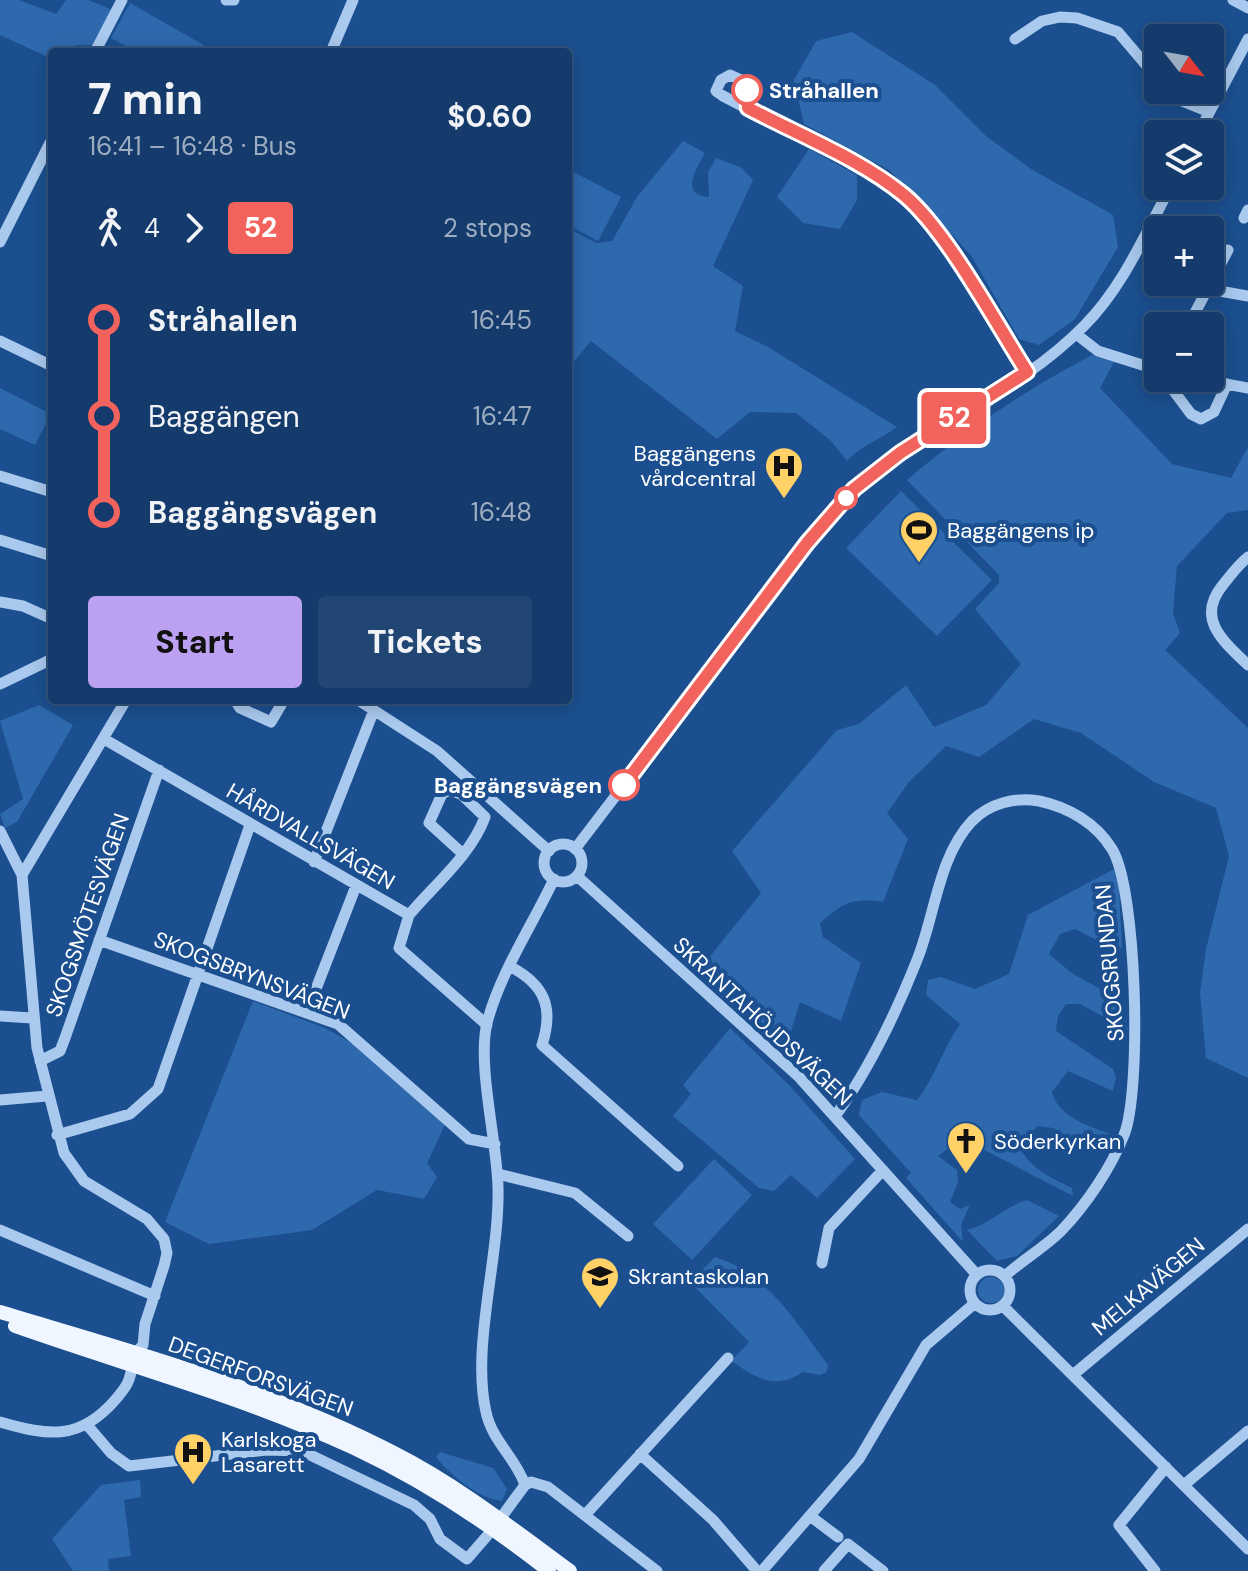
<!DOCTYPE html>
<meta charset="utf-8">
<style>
:root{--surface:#143b6b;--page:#214673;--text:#f1f3f6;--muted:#9dadc1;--line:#33557e;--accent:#bca0f2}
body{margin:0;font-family:"DM Sans",sans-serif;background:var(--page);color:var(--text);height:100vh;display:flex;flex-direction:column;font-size:30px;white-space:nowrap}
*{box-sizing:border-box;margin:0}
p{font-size:26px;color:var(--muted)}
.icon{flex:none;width:44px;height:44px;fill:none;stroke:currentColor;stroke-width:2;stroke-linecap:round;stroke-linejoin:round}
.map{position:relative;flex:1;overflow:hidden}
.sheet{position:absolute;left:48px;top:48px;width:524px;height:656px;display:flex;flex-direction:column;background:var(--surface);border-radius:8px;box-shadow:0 4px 20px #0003,0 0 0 2px var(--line)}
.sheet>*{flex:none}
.badge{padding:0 16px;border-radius:6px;font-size:28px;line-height:52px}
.needle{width:52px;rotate:121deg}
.tools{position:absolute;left:1144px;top:24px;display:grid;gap:16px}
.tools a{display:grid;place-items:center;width:80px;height:80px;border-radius:8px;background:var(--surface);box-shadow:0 4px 20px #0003,0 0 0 2px var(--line);font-size:40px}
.map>.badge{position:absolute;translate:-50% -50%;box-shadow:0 0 0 4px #fff}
.legs{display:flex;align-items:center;gap:12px;height:88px;padding:0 40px;font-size:26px}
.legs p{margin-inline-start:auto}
.overview{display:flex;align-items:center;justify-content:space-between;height:136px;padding:0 40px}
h1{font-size:44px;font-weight:800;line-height:60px}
.primary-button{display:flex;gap:16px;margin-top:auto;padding:16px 40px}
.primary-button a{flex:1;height:92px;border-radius:8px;background:var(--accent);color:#111;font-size:32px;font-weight:800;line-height:92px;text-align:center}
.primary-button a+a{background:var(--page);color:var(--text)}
ul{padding:0 40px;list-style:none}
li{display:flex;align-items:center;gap:28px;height:96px;font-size:30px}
li i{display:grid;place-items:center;width:12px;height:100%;margin:0 10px;background:currentColor}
li i::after{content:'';width:20px;height:20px;margin:-10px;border:6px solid;border-radius:50%;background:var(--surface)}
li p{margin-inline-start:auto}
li:first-child i{background:linear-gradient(#0000 50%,currentColor 0)}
li:last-child i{background:linear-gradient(currentColor 50%,#0000 0)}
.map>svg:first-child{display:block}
.green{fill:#2e69ad}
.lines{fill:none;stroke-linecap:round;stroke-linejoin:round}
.minor{stroke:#a9c9ee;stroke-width:11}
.major{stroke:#f0f6ff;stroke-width:14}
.line-1-casing{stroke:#fff;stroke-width:18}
.line-1{stroke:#f1635c;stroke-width:12}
.stop-1-dot{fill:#fff;stroke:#f1635c;stroke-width:4}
.labels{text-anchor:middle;stroke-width:8;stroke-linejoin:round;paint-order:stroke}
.stop-label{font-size:22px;font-weight:bold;fill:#fff;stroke:#1b4f8f;text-anchor:start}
.poi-label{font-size:22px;fill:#fff;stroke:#1b4f8f;text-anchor:start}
.street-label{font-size:22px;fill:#fff;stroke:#1b4f8f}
</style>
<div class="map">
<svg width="1248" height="1571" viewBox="0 0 1248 1571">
<rect width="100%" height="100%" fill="#1b4f8f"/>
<!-- green -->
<path class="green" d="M0 0H19L56 14 66 0H88L113 10 95 45H76L69 52H52V59L0 35Z
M130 3 216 52H137L111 38Z
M852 32 935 85 986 136 1031 169 1113 215 1118 247 1075 319 1039 345 1019 339 972 257 932 212 889 170 804 124 794 80 816 41Z
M683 141 705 153C696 170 679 195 709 197L708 172 716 158 742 168 753 180 713 266 743 286 735 331 768 347 897 427C880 440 861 445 847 461L830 440 796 413 750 412 717 439 591 341 568 369V228L596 243 612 241 637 197Z
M809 149 857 175V200L840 229 803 223 777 197Z
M568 169 621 197 598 241 568 225Z
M1092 355 1114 362 1100 388 1172 464 1231 478 1248 447V510L1227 513 1177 566 1173 613 1180 633 1165 650 1248 728V1078L1206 1058 1200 993 1206 949 1229 856 1216 808 1154 782 1081 733 1034 719 979 757 946 746 909 782 887 813 908 839 883 902C851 898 845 902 820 923L823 937 861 963 841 1021 800 1002 787 1044 699 970 761 893 732 851 837 730 859 724 906 685 934 727 986 705 1021 664 975 609 999 583V575L907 480C964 431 1025 390 1092 355Z
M0 388 51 414 35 445 0 429Z
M901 491 992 580 937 636 846 548Z
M39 705 73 725 17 822 5 828 0 814 23 799 0 721Z
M1114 869 1119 889 1122 948 1104 944 1075 929 1060 934 1049 954 1073 974 1119 999 1128 1030 1080 1004H1066L1058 1016 1056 1031 1113 1069 1116 1077 1113 1091 1068 1071 1052 1092C1057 1115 1087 1126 1108 1133L1103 1148 1091 1151 1053 1128 1037 1126 1021 1149C1030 1169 1054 1179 1072 1188L1073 1196 967 1141 956 1143 938 1156 957 1170 958 1182 950 1202 960 1209 970 1205 961 1225 963 1242 906 1178 911 1173 859 1115 862 1100 882 1092 917 1100C935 1078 943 1048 960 1024L926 995 928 980 941 977 975 989 1009 974 1028 915Z
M253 1001 325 1028 350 1042 445 1125 427 1163 437 1177 424 1199 377 1190 312 1230 209 1244 165 1222Z
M730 1028 789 1085 855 1159 817 1198 791 1175 774 1191 759 1188 673 1116 691 1094 683 1085Z
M714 1159 752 1195 692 1260 653 1224Z
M1027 1200 1059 1216 1017 1256 997 1261 967 1230C991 1224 1005 1206 1027 1200Z
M715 1257C768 1273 797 1324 828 1365L827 1372 820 1375 803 1372C774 1391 757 1378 731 1361L749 1342 690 1282Z
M978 1290a13 13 0 1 1 26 0a13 13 0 1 1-26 0Z
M440 1452 493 1468 507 1489 502 1501C479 1499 449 1474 436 1457Z
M140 1480 141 1497 124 1500 131 1556 108 1559 109 1571H73L52 1539 101 1485Z"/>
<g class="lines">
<!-- minor -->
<path class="minor" d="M226 0H234
M1233 0 1248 8
M1015 39 1042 21 1060 17 1077 18 1118 32 1158 79
M95 52 122 0
M331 52 353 0
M1168 90 1182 101 1209 112
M748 108V97L741 80 730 75 721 80 716 91 723 96 873 174 904 195 934 227 1027 372
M1198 134 1248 39
M1244 218 1248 210
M0 242 52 139
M1208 289 1248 296
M1188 326 1228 250
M1076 334 1098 351 1158 370
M0 341 52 366
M1164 378 1191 414 1201 419 1214 412 1227 384
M1194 378 1248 388
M0 476 52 492
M0 540 52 556
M1248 557C1238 565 1230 576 1222 586 1196 619 1223 641 1248 665
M0 602 23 606 52 619
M0 684 52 659
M235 700 240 708 271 722 284 700
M358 700 437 751 549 851
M104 739 409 915 399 948 487 1025
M0 831 22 875 37 1048 64 1153 84 1181 147 1219 164 1239 167 1253 164 1266 145 1324 143 1345 135 1354
M544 863a19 19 0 1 1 38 0a19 19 0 1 1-38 0Z
M575 849 830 515C905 435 1010 401 1084 326 1123 287 1145 234 1171 186
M314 862 374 710
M22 875 126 700
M577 876 799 1077 977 1275
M409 915C435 884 471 855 485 817L461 794 449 790 442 794 429 823 463 854
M99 940 338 1024 469 1139 495 1144
M511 967C545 985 554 1008 542 1045L678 1166
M307 1012 356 886
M0 1016 32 1018
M40 1061 60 1051 65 1038 159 770
M0 1100 47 1096
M836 1115C869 1069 896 1013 917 960 935 916 938 857 972 821 990 803 1015 797 1039 801 1068 807 1096 823 1112 849 1137 889 1142 1091 1124 1135 1111 1168 1086 1205 1061 1231 1044 1248 1022 1260 1005 1276
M57 1135 130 1114 158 1089 250 825
M498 1174 575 1193 628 1236
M0 1230 155 1296
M822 1263 829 1228 883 1170
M970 1290a20 20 0 1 1 40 0a20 20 0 1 1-40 0Z
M1003 1306 1248 1549
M1074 1374 1248 1229
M0 1422C49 1436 80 1441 116 1399 126 1387 130 1382 132 1366
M88 1426 111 1453 129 1466 266 1450 302 1451 414 1505 430 1519 440 1539 467 1559 493 1529
M640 1454 713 1520 757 1571
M525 1485C516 1458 492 1441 486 1412 471 1346 500 1257 498 1187 497 1141 477 1065 487 1023 500 973 532 926 554 879
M525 1485 531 1482 548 1487 657 1571
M1184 1485 1248 1431
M586 1514 728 1358
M810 1516 838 1537
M500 1519 525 1485
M762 1571 859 1459 926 1345 975 1303
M824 1571 848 1544 883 1571
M1155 1571 1119 1525 1166 1467"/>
<!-- major -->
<path class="major" d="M0 1312C133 1352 271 1389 394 1453 457 1485 513 1529 570 1571
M15 1326C128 1366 245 1397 354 1448 424 1481 488 1523 549 1571"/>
</g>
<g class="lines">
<defs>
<path id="line-1" d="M624 785 807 543 854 489 900 453 1027 372C995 322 947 231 904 195 860 159 799 135 748 108L747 90"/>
</defs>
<!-- line-1 casing -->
<use href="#line-1" class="line-1-casing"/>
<!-- line-1 -->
<use href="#line-1" class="line-1"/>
</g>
<!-- icons -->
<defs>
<symbol id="hospital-pin" viewBox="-11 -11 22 30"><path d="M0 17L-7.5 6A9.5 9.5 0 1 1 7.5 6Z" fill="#ffd166" stroke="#1b4f8f"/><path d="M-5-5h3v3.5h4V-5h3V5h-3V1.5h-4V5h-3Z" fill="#111"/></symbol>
<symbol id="stadium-pin" viewBox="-11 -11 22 30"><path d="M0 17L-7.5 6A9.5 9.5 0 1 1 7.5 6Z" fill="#ffd166" stroke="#1b4f8f"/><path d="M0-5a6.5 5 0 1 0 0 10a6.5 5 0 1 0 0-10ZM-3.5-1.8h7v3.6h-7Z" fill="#111"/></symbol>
<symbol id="church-pin" viewBox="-11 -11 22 30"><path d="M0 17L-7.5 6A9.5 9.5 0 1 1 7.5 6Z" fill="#ffd166" stroke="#1b4f8f"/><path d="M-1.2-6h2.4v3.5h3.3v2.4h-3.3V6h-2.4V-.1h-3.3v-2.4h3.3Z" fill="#111"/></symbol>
<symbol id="school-pin" viewBox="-11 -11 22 30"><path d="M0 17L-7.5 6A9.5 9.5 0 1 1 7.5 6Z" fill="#ffd166" stroke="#1b4f8f"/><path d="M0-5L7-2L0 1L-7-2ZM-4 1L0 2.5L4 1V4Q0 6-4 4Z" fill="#111"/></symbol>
</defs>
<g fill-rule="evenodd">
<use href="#hospital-pin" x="762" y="444" width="44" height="60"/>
<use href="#stadium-pin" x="897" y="508" width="44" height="60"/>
<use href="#church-pin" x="944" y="1119" width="44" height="60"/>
<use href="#school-pin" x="578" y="1254" width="44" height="60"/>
<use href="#hospital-pin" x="171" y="1430" width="44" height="60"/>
</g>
<!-- markers -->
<g class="stop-1-dot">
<circle cx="747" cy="90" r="14"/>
<circle cx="846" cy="498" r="10"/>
<circle cx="624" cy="785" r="14"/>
</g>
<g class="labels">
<!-- stop labels -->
<g class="stop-label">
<text x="769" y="98">Stråhallen</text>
<text x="602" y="793" text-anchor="end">Baggängsvägen</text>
</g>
<!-- poi labels -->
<g class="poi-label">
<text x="756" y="461" text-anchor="end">Baggängens<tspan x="756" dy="25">vårdcentral</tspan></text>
<text x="947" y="538">Baggängens ip</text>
<text x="994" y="1149">Söderkyrkan</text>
<text x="628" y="1284">Skrantaskolan</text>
<text x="221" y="1447">Karlskoga<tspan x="221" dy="25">Lasarett</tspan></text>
</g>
<!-- street labels -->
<g class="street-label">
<text transform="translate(311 836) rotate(30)" y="8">HÅRDVALLSVÄGEN</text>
<text transform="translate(87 915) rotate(-71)" y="8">SKOGSMÖTESVÄGEN</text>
<text transform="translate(1109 963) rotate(-95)" y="8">SKOGSRUNDAN</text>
<text transform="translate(252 975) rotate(21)" y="8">SKOGSBRYNSVÄGEN</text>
<text transform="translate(763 1021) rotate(43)" y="8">SKRANTAHÖJDSVÄGEN</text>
<text transform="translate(1148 1286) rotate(-40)" y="8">MELKAVÄGEN</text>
<text transform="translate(261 1376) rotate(20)" y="8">DEGERFORSVÄGEN</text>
</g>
</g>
</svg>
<div class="tools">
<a><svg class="needle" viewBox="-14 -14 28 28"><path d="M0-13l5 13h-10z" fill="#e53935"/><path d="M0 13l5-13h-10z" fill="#9dadc1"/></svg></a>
<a><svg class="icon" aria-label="layers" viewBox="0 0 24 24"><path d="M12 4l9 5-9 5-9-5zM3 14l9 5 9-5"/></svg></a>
<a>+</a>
<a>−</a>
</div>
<b class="badge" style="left:954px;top:418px;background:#f1635c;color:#fff">52</b>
<section class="sheet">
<div class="overview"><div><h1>7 min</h1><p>16:41 – 16:48 · Bus</p></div><b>$0.60</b></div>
<div class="legs"><svg class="icon" aria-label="walk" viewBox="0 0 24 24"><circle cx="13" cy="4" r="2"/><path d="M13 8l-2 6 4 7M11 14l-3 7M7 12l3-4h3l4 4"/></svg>4<svg class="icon" aria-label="forward" viewBox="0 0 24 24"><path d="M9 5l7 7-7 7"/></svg><b class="badge" style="background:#f1635c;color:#fff">52</b><p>2 stops</p></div>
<ul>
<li><i style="color:#f1635c"></i><b>Stråhallen</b><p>16:45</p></li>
<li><i style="color:#f1635c"></i><span>Baggängen</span><p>16:47</p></li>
<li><i style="color:#f1635c"></i><b>Baggängsvägen</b><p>16:48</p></li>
</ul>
<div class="primary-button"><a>Start</a><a>Tickets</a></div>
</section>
</div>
